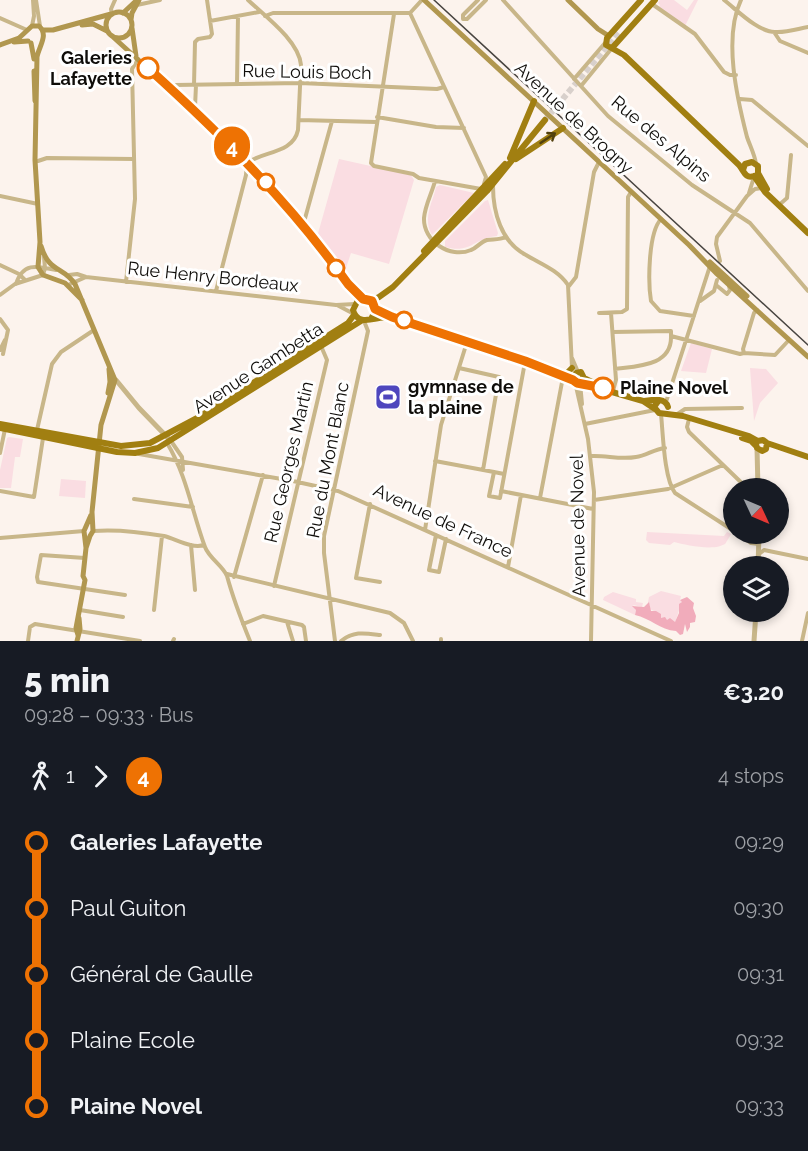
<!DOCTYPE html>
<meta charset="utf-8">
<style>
:root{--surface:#171b24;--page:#242831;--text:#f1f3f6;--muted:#9ea1a6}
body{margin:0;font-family:Raleway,sans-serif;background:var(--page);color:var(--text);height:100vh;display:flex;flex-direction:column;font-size:22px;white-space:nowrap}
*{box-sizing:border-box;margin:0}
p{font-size:20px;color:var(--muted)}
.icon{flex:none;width:33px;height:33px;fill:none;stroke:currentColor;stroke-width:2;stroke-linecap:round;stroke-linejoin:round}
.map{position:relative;height:641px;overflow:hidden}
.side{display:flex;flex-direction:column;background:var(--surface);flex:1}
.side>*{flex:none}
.badge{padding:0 12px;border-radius:20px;font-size:21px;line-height:39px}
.needle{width:39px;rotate:134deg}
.tools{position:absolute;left:723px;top:478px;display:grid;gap:12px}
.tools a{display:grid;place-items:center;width:66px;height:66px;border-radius:50%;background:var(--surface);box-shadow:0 3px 9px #0003;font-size:30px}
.map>.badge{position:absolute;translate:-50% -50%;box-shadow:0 0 0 3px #fff}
.legs{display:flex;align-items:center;gap:9px;height:66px;padding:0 24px;font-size:20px}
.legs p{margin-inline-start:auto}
.headline{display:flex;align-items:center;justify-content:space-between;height:102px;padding:0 24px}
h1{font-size:33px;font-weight:800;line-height:45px}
ul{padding:0 24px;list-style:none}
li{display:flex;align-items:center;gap:21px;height:66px;font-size:22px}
li i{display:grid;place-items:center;width:9px;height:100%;margin:0 8px;background:currentColor}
li i::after{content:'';width:15px;height:15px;margin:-8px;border:4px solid;border-radius:50%;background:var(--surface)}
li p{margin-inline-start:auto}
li:first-child i{background:linear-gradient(#0000 50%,currentColor 0)}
li:last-child i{background:linear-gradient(currentColor 50%,#0000 0)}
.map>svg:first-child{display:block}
.green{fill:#fadde2}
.forest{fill:#f1acbb}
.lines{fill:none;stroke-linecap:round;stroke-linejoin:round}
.primary-tunnel{stroke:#d8d0cb;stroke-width:6;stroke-dasharray:6 3;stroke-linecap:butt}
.minor{stroke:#c8b689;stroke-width:4}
.tertiary{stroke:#c8b689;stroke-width:5}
.secondary{stroke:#b1974f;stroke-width:5}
.primary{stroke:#a17f11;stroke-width:6}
.rail{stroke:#484440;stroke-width:1.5}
.oneway{stroke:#51400d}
.line-1-casing{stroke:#fff;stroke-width:14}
.line-1{stroke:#ee7203;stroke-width:9}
.stop-1-dot{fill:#fff;stroke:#ee7203;stroke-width:3}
.labels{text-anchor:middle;stroke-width:6;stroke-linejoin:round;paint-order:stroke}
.stop-label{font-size:18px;font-weight:bold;fill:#0f0d0a;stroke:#fff;text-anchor:end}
.street-label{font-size:18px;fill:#0f0d0a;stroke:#fff}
.poi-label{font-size:18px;font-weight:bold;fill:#0f0d0a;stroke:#fff;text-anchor:start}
</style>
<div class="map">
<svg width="808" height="641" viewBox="0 0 808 641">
<rect width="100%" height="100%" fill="#fcf3ed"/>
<!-- green -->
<path class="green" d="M660 0H674L687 10 694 0H698L685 26 659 7 660 5 658 3Z
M339 159 411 175 414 180 389 264 351 253 345 271 317 237Z
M440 185 474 193 432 235C422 218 433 202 436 187Z
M488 200 498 233 497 236C474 238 471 254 445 247V241L485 201Z
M691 343 712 349 706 373 681 371Z
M750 368 766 369 778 383 760 403 754 421Z
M9 437 23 439 20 457H15L11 488H0V470L7 438Z
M61 479 86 481 85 498 59 496Z
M647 532 724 536 727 532 731 534C731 535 726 542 726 543 716 552 686 545 674 542L670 545 649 543 646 540Z
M661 591 681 596 680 600 682 601 675 623 653 616 654 611 650 609V606L648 602 649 597Z
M613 592 636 599V602L643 603 642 607 633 605 636 610 635 615 603 600 604 597Z"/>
<!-- forest -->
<path class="forest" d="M687 597 694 603 693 608 696 616 695 622 690 623V627L687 632 685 624 683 634 680 635 676 631C660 630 650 618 635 615L636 610 632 606 644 607 649 602 651 611H656L661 614V618L665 617 667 620 670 618 675 622 679 613V604L682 602 680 600Z"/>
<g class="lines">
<!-- primary-tunnel -->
<path class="primary-tunnel" d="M545 120 619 32"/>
<!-- minor -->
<path class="minor" d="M36 0 40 26
M478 0 463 15V19H467L486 0
M503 0 608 116 692 185 750 223 808 291
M724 0C737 10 758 32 775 32 786 33 797 29 808 27
M741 0C723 38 737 98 747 137 750 146 755 155 756 164
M652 4 695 34 724 72 730 75H736
M137 5 160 0
M410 13 486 177 484 184
M112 14 111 9 115 0
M394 14 371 163 374 166 413 174 419 178 481 189
M265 16 273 13H410L422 0
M0 18 27 30
M210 21 259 12
M32 26 34 16 33 0
M774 32 780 41 808 53
M574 79 605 43
M237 84 238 16
M194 85 195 42 198 39 210 37 212 34 207 0
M581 86 612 48
M170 88 175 85 300 83 437 89 444 87
M740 99 752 100 808 146
M193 109 195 107 196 85
M377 117 436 127 464 128
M299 120 376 122
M38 161 47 158 134 159
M435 181C432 193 425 205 424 218 423 241 450 259 471 250 477 248 480 242 487 240 494 239 499 240 506 237
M493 186C493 212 501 242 526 255 541 264 558 270 568 285L572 368
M749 193 754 177
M0 196 38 204
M779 205 787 198 791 155
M661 219C648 233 648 283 651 301L660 311 694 316
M301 225 304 222 332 121
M720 261 716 244 717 237 747 196 755 189 762 188
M0 265 19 274 25 280
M69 275 77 274 86 277 336 305 355 304
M126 282 135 199 132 69 138 59
M16 284C23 262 37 266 56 270
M68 285 86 277
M716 285 727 294 730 290 729 286
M569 286 576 277 594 172 599 162
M216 291 246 175 247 163C263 151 293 154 298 130L301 65C299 41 265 16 248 0
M0 295 15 284 43 275 45 268 44 257
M700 301 714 291 717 280
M337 305 354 314
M599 313 622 312 627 309 628 197 631 192
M611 313 616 380 613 391
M0 319 8 330 3 354
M613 332 671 331V336L740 354 744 353 775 355 789 340
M0 350 5 340
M744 353 743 349 754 313 757 310
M572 358 578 372
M459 368 499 377 483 470
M615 369C638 366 672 366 671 336
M575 382 588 439 594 492 591 641
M580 383 582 404
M666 402 710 266
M661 414C663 433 664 479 675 493L734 531
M676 415 685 409 742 408
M689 419 687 427 689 432 748 489
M585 424 655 410
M37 430 52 364 61 352 94 330
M171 441 182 457 183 470
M167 443C187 476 192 512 205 547 209 558 223 566 227 576 233 598 241 619 250 641
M0 453 5 429
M139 454 293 481 338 491 671 641
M591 456C606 455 620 460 636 457 646 456 654 449 665 448
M435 461 494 472
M504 474 494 472 489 496 500 498 525 362
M0 491 34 497 43 438
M501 491 593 509
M540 498 563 377
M134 499 193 507
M594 500 668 489 723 465
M370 504 356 578 380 582
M425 530 441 425 467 342
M93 531C116 529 141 532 164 536 176 539 192 549 204 545
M738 534 751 543 759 544
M436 535 429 570 439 572 446 539
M0 538 84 531
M191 545 195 590
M759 554 764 550 808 559
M85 558 41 555 37 577 38 582 125 595
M508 567 521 495
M227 574 390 613 404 623 413 641
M234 577 263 475
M274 586 327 360 321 346
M80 610 123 617
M154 610 162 536
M287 622 293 641
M243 624 263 616 302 625 304 627 306 641
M28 641 30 627 35 624 140 641
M173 641 174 639
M335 641 324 553V536L368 331 364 321
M341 641C354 631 364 633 380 635
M441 641V639
M802 641 808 613"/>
<!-- tertiary -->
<path class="tertiary" d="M113 380H116L139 408 168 438
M757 448 758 489
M758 567 759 534
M754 641 756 612"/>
<!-- secondary -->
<path class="secondary" d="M424 0 689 245 717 274 808 357
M568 0 598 29 609 36
M106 25a13 13 0 1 1 26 0a13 13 0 1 1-26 0Z
M123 13 137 0
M131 20 132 13 139 0
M82 25 93 24 107 31
M132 28 136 56
M44 30H53L111 14
M112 36 221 135 266 182
M14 42 28 41
M31 43 34 59
M0 45 19 38 32 26H39C49 35 39 46 37 57L35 160 40 242 38 267 43 275 65 283 82 300
M34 71 35 101
M265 180 348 284 363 299
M41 246C49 273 63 266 75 284L115 380 101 425 92 512 93 531 90 536 86 548
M710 262 747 296
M108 393 110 382 109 369
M78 635 76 628 85 580 83 576 86 548 84 531 91 515
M77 641 80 629 79 618"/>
<!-- primary -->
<path class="primary" d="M641 0 607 38 606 45 624 55 739 165C744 171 745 179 754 176
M612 48 655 0
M510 158 534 101
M516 159 563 128
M743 170 745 164 752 162 758 166V173
M758 173 767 189
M754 176 765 192 808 233
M424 251 505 164
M371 301 379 297 393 287 487 191 545 120
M375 309 574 380
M371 319 375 311 373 303 366 299 358 300 353 310C358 328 376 316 390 317
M566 374 572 368
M584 378 583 382 579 383 574 381 573 377 576 373 581 372 584 378 598 385
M581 383 643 401 655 409
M659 400 654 407 659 413 683 416 749 436 758 441 763 440 767 443 808 457
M643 401C652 400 665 397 668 407
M0 424 121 446 150 443 199 417 348 323 354 315
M0 428 117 452 135 453 158 448 361 321
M742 438 751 441 756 446
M756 444 757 448 762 451 766 449 767 443"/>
<!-- rail -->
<path class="rail" d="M434 0 808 345"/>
</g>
<!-- one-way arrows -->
<defs><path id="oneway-shaft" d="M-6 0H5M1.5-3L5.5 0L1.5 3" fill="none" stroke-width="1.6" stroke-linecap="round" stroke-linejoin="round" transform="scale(1.5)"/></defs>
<use class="oneway" href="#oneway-shaft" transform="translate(548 138) rotate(-34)"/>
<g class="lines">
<defs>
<path id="line-1" d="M148 68C221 134 290 203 348 284L363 299 372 301 375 309 392 317 525 361 573 380 577 383 603 388"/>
</defs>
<!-- line-1 casing -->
<use href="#line-1" class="line-1-casing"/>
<!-- line-1 -->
<use href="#line-1" class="line-1"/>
</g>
<!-- icons -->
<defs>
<symbol id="stadium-square" viewBox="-11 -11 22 22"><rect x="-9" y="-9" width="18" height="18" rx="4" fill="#4e46bd" stroke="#fff"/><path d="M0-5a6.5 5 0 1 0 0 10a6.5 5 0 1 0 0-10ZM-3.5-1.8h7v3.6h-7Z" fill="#fff"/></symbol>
</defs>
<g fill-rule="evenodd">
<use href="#stadium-square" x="373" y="382" width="30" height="30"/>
</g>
<!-- markers -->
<g class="stop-1-dot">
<circle cx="148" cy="68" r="10"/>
<circle cx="266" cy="182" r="8"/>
<circle cx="336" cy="268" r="8"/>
<circle cx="404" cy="320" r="8"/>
<circle cx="603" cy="388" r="10"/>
</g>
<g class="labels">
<!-- stop labels -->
<g class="stop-label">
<text x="132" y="64">Galeries<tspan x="132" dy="21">Lafayette</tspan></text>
<text x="620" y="394" text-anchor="start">Plaine Novel</text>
</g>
<!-- street labels -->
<g class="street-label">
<text transform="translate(307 72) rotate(1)" y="6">Rue Louis Boch</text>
<text transform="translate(574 118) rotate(43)" y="6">Avenue de Brogny</text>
<text transform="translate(661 139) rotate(40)" y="6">Rue des Alpins</text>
<text transform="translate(213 277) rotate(6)" y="6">Rue Henry Bordeaux</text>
<text transform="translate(258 368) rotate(-33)" y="6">Avenue Gambetta</text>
<text transform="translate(328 460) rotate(-79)" y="6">Rue du Mont Blanc</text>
<text transform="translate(289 462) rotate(-77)" y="6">Rue Georges Martin</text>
<text transform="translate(443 521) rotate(25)" y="6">Avenue de France</text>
<text transform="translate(578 526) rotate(-91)" y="6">Avenue de Novel</text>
</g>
<!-- poi labels -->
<g class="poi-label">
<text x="408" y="393">gymnase de<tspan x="408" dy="21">la plaine</tspan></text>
</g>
</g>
</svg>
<div class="tools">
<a><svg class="needle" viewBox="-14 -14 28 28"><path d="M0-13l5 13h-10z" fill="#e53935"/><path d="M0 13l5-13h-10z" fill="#9ea1a6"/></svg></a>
<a><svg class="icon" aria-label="layers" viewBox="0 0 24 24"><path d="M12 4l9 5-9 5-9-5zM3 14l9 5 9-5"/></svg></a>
</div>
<b class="badge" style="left:232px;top:146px;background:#ee7203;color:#fff">4</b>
</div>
<section class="side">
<div class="headline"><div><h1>5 min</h1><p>09:28 – 09:33 · Bus</p></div><b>€3.20</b></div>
<div class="legs"><svg class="icon" aria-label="walk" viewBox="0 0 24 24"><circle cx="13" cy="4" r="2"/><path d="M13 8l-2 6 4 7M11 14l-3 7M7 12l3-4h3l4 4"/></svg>1<svg class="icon" aria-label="forward" viewBox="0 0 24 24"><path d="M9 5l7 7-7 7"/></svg><b class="badge" style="background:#ee7203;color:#fff">4</b><p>4 stops</p></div>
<ul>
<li><i style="color:#ee7203"></i><b>Galeries Lafayette</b><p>09:29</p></li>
<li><i style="color:#ee7203"></i><span>Paul Guiton</span><p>09:30</p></li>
<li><i style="color:#ee7203"></i><span>Général de Gaulle</span><p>09:31</p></li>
<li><i style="color:#ee7203"></i><span>Plaine Ecole</span><p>09:32</p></li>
<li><i style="color:#ee7203"></i><b>Plaine Novel</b><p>09:33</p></li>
</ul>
</section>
